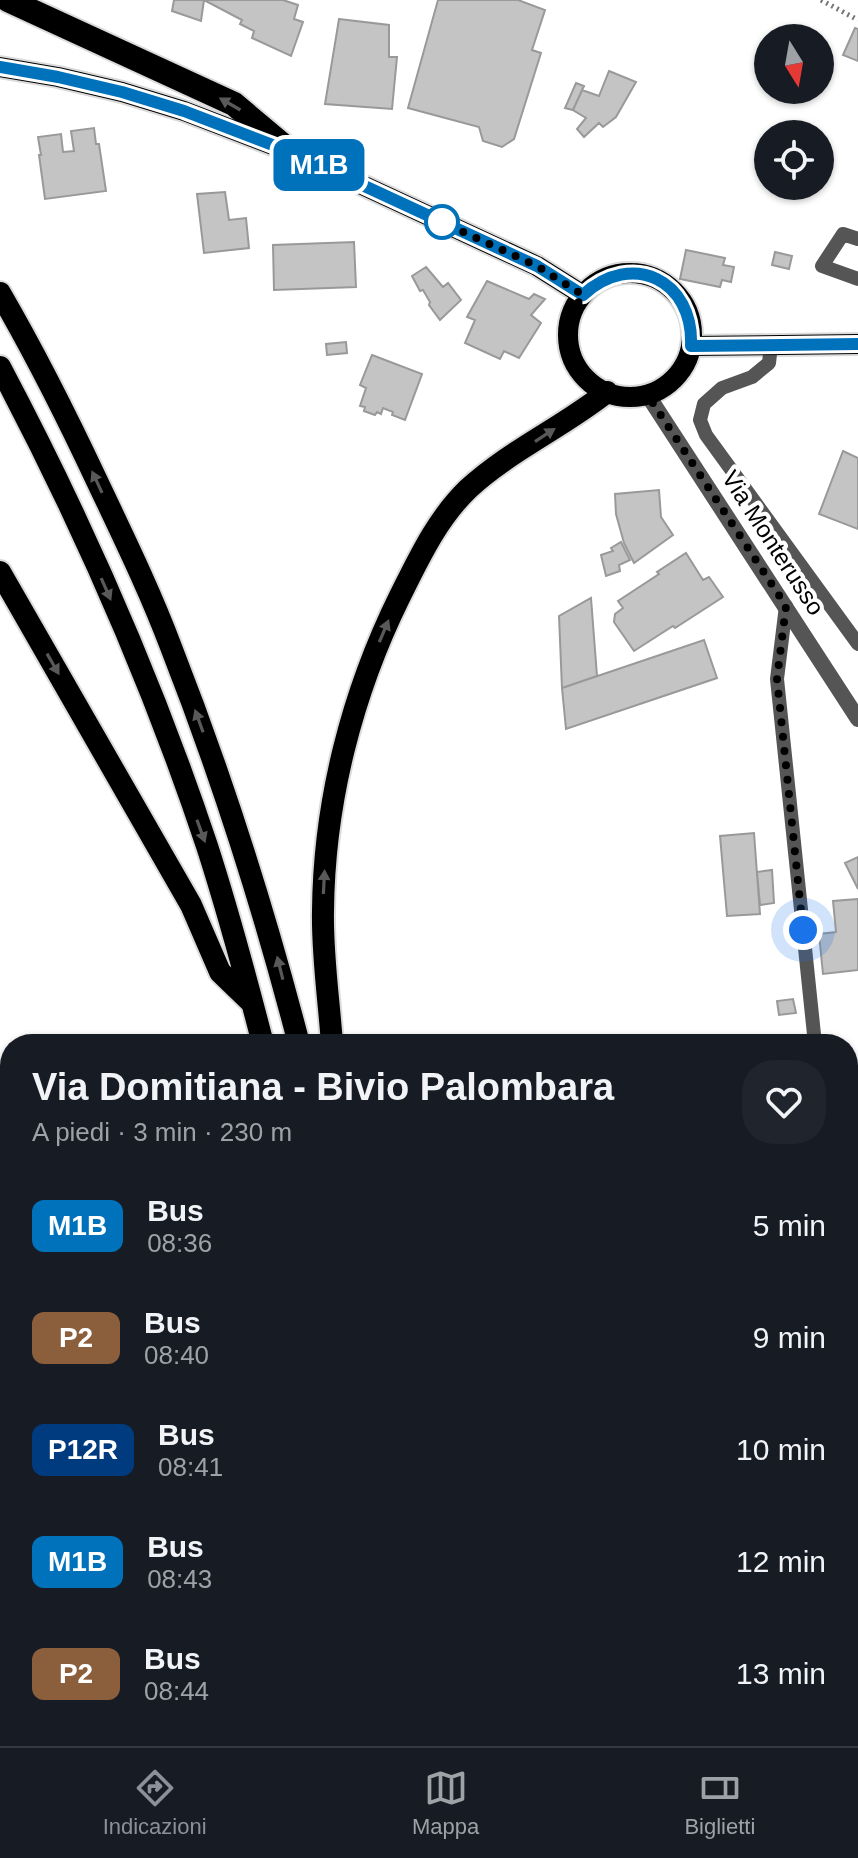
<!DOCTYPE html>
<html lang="it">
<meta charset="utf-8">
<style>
:root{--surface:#171b24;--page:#20242c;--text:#f1f3f6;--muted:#9ea1a6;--line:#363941;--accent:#8c9099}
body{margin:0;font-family:Helvetica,sans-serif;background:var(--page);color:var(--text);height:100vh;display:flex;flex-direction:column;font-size:30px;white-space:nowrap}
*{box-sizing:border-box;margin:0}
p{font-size:26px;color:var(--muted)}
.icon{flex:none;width:44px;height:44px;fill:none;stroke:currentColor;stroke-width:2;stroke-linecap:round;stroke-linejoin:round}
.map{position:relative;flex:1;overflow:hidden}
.sheet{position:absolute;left:0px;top:1034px;width:858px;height:712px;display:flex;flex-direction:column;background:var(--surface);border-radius:32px 32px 0 0;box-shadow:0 2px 6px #0004}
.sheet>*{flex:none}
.badge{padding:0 16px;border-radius:12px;font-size:28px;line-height:52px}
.needle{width:52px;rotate:169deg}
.tools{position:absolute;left:754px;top:24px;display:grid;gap:16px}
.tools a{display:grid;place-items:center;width:80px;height:80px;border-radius:50%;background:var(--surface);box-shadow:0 2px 6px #0004;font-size:40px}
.you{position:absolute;width:40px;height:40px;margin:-20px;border:6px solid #fff;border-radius:50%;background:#1a73e8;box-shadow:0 0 0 12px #1a73e833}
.map>.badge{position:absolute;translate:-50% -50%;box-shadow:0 0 0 4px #fff}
.round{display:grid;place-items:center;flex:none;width:84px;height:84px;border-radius:32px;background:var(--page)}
.head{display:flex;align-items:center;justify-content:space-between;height:136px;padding:0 32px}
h1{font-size:38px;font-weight:800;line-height:60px}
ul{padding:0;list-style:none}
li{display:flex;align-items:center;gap:24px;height:112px;padding:0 32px}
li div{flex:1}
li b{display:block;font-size:30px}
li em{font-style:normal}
li .badge{min-width:88px;font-weight:700;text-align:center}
.tabs{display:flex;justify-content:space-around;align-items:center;height:112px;border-top:2px solid var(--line);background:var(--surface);font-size:22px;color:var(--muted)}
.tabs a{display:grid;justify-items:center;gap:4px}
.tabs .active{color:var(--accent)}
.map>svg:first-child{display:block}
.building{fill:#c4c4c4;stroke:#999;stroke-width:2}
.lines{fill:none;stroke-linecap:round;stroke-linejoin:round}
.primary-casing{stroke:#dbdbdb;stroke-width:24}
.trunk-casing{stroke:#dbdbdb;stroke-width:26}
.motorway-casing{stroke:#dbdbdb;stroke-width:28}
.path{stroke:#777;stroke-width:5;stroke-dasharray:2 4;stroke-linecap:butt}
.service{stroke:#555;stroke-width:14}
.tertiary{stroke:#555;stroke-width:16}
.primary{stroke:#000;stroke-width:20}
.trunk{stroke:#000;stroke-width:22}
.motorway{stroke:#000;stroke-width:24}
.oneway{fill:#595959}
.line-casing{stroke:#fff;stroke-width:18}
.line{stroke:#0072bc;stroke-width:12}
.walk{stroke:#000;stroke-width:8;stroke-dasharray:0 14.4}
.stop-dot{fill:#fff;stroke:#0072bc;stroke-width:4}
.labels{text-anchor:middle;stroke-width:8;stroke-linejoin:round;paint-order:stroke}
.street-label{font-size:24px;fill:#000;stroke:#fff}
</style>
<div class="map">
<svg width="858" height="1746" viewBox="0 0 858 1746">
<rect width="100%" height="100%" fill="#fff"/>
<!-- building -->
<path class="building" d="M174 0H283L298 5 294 19 303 22 291 56 252 38 254 31 240 24 242 20 204 0 201 21 172 11Z
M438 0H518L545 10 532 50 541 53 514 139 502 147 483 141 479 127 408 108Z
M339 19 389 25V57H397L392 109 325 104Z
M855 28 858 29V61L843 55Z
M609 71 636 82 616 117 603 127 599 123 584 137 577 129 586 118 573 110 582 90 599 96Z
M576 83 584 86 573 110 565 108Z
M94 128 96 144H99L106 191 45 199 39 155H41L38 137 61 134 63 152 74 151 71 131Z
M225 192 229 220 246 218 249 248 204 253 197 194Z
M354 242 356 287 274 290 273 245Z
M686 250 725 258 723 265 734 267 731 282 722 280 720 287 680 279Z
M775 252 792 256 789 269 772 265Z
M426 267 443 287 448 283 461 300 440 320 429 305 430 302 423 290 420 291 412 276Z
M487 281 529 299 534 294 545 299 531 315 541 323 519 358 504 351 500 359 465 343 475 320 467 317Z
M346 342 347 353 327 355 326 344Z
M372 355 422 374 405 420 392 415 393 412 383 408 381 414 377 412 375 415 364 411 365 407 360 406 366 388 360 385Z
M843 451 858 458V529L819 514Z
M659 490 661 517 673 535 634 563 624 543 616 514 615 494Z
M621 542 630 560 619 565 620 571 606 576 601 555 613 551 611 548Z
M686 553 703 580 709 577 723 597 675 628 673 626 634 651 614 622 615 614 623 608 618 601 659 574 657 572Z
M591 598 597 676 562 688 559 616Z
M704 640 717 678 566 729 562 688Z
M754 833 760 914 727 916 720 836Z
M858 857V889L845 863Z
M772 870 774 903 760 905 757 872Z
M858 899V970L823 974 819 934 836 932 833 901Z
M793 999 796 1013 779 1015 777 1001Z
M848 1112 858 1114V1163H851L849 1169 858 1170V1202L854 1208 848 1205Z
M9 1464 10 1504 3 1505 0 1466Z
M26 1736H147L148 1746H28Z
M173 1736H193L195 1746H174Z"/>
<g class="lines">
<defs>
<path id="primary" d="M0 67 58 77 122 92 184 111 291 152 537 266 583 295
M568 335a62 62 0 1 1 124 0a62 62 0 1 1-124 0Z
M691 346 858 344"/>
<path id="trunk" d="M0 293C36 355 67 417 97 481 123 536 150 591 171 647 222 777 264 909 299 1044
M0 367C81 520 152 681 207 846 228 911 246 978 263 1044
M0 572 191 905 220 972 250 1001
M332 1044C329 1000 322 955 323 911 324 802 352 693 400 596 419 558 437 519 468 489 509 451 563 427 607 392
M343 1736V1746
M377 1746V1736"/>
<path id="motorway" d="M8 0 234 104 291 152"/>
</defs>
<!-- primary casing -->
<use href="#primary" class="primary-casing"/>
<!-- trunk casing -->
<use href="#trunk" class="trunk-casing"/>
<!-- motorway casing -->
<use href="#motorway" class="motorway-casing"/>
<!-- path -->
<path class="path" d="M821 0 858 20"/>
<!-- service -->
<path class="service" d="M858 239 843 234 822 266 858 279
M771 345 769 363 752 377 722 388 704 404 700 420 706 435 858 644
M786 606 777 679 815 1044
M848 1236 858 1223
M578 1746 582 1736"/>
<!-- tertiary -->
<path class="tertiary" d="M647 394 858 719"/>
<!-- primary -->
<use href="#primary" class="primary"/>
<!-- trunk -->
<use href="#trunk" class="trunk"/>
<!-- motorway -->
<use href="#motorway" class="motorway"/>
</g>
<!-- one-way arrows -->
<defs><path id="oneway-solid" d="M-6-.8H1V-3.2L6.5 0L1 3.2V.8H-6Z" transform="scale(2)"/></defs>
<g class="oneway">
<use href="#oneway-solid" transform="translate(230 104) rotate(-150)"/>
<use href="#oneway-solid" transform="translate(545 435) rotate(-33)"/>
<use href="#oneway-solid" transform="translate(97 482) rotate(-115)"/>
<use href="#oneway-solid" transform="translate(106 589) rotate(66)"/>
<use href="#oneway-solid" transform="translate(384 631) rotate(-67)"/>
<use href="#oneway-solid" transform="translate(53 664) rotate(60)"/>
<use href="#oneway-solid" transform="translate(199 721) rotate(-110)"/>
<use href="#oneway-solid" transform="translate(201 831) rotate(70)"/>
<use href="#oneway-solid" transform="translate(324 882) rotate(-87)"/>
<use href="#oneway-solid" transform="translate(280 968) rotate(-104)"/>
</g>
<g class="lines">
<defs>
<path id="line" d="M0 67 58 77 122 92 184 111 291 152 537 266 583 295C632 250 694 280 691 346L858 344"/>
</defs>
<!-- line casing -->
<use href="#line" class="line-casing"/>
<!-- line -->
<use href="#line" class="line"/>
<!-- walk -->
<path class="walk" d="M442 222 433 218 537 266 583 295C547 348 583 404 647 394L786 606 777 679 803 930"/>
</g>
<!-- markers -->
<circle class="stop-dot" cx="442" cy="222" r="16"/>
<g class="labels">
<!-- street labels -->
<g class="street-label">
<text transform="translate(773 543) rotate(57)" y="8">Via Monterusso</text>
</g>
</g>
</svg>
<div class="tools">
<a><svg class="needle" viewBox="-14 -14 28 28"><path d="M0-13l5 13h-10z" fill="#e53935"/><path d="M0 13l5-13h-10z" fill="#9ea1a6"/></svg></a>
<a><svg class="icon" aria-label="locate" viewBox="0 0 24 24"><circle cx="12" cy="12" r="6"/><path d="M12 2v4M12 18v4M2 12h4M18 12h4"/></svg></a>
</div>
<div class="you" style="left:803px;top:930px"></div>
<b class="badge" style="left:319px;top:165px;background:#0072bc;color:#fff">M1B</b>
<section class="sheet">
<div class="head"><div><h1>Via Domitiana - Bivio Palombara</h1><p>A piedi · 3 min · 230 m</p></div><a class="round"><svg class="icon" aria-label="heart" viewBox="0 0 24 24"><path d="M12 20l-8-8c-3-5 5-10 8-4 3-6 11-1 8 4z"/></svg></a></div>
<ul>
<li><span class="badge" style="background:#0072bc;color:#fff">M1B</span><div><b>Bus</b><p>08:36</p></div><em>5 min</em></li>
<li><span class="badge" style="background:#8b5e3c;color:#fff">P2</span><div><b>Bus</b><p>08:40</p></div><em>9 min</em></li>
<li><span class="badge" style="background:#003b80;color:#fff">P12R</span><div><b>Bus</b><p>08:41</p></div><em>10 min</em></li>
<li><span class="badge" style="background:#0072bc;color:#fff">M1B</span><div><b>Bus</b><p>08:43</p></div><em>12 min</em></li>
<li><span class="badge" style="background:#8b5e3c;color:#fff">P2</span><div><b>Bus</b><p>08:44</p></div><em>13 min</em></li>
</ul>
</section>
</div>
<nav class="tabs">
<a class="active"><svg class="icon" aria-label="directions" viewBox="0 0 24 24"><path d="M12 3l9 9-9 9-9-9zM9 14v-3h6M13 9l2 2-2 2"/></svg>Indicazioni</a>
<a><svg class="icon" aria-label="map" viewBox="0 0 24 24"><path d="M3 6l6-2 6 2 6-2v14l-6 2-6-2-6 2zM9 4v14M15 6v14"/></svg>Mappa</a>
<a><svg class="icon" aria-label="tickets" viewBox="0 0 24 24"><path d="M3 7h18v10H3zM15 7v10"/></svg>Biglietti</a>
</nav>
